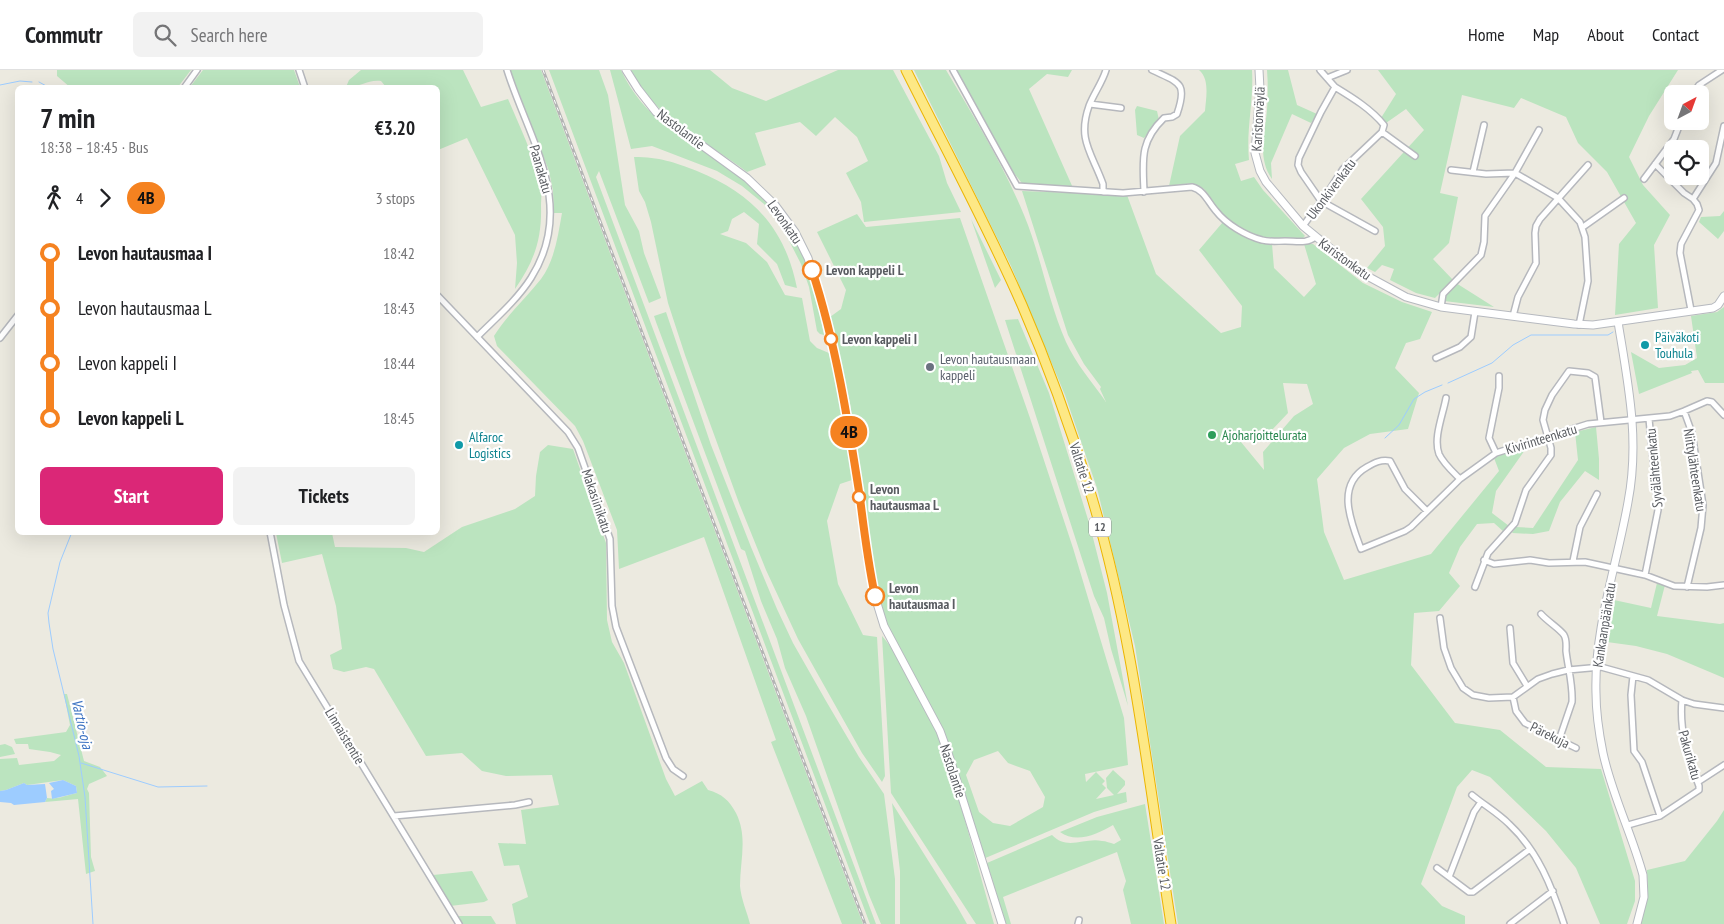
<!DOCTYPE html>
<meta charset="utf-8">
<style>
:root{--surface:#fff;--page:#f2f2f2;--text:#202124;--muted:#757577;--line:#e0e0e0;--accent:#db2777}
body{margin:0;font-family:"PT Sans Narrow",sans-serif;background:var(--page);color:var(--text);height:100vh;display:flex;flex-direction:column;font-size:19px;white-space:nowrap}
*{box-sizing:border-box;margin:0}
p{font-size:16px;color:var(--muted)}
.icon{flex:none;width:28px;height:28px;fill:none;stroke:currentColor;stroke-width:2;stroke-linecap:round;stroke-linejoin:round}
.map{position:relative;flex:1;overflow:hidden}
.sheet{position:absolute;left:15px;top:15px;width:425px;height:450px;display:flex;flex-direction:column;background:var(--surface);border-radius:8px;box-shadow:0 5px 20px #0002}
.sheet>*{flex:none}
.badge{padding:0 10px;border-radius:16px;font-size:18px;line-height:32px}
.needle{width:32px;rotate:41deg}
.tools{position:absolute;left:1664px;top:15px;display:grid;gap:10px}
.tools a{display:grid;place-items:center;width:45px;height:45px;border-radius:8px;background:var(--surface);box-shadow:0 5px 20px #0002;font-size:25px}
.map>.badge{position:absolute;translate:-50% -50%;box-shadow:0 0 0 2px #fff}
.legs{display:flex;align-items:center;gap:8px;height:55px;padding:0 25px;font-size:16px}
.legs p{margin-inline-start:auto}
.headline{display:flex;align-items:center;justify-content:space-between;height:85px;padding:0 25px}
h1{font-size:28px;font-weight:700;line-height:38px}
.cta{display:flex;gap:10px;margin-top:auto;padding:10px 25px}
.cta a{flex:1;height:58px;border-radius:8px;background:var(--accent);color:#fff;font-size:20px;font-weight:700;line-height:58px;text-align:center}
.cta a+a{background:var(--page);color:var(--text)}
ul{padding:0 25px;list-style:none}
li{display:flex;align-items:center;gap:18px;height:55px;font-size:19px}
li i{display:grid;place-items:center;width:8px;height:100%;margin:0 6px;background:currentColor}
li i::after{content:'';width:12px;height:12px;margin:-6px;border:4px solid;border-radius:50%;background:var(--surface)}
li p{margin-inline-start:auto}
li:first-child i{background:linear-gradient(#0000 50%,currentColor 0)}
li:last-child i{background:linear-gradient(currentColor 50%,#0000 0)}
header{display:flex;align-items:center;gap:30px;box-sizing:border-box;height:70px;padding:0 25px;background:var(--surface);border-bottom:1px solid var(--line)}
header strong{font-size:24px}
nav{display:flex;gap:28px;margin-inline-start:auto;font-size:18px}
.search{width:350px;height:45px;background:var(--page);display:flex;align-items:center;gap:12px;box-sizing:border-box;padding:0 18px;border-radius:8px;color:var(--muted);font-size:19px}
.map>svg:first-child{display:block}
.green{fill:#bbe4bf;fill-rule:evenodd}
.water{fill:#9dccff}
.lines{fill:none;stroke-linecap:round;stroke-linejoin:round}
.stream{stroke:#9dccff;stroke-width:1}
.street-casing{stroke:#b6b8bd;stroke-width:8}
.secondary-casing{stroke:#b6b9bf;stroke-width:9}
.highway-casing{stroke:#ecb500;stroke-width:11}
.street{stroke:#fff;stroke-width:5}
.secondary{stroke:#fff;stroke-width:7}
.highway{stroke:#fde885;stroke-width:9}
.rail-casing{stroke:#b3b4b4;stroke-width:3}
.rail{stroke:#fff;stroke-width:1;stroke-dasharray:4;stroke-linecap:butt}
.line-1-casing{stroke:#fff;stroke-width:11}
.line-1{stroke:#f58220;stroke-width:8}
.stop-1-dot{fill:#fff;stroke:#f58220;stroke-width:2.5}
.culture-dot{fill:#0f9aa8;stroke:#fff;stroke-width:2}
.worship-dot{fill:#6b7280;stroke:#fff;stroke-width:2}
.leisure-dot{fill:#2e9e5b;stroke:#fff;stroke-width:2}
.labels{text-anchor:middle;stroke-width:4.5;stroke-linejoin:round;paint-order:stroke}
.shield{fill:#fff;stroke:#8b8d90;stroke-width:1}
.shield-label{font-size:12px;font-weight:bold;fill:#595c61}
.street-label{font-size:14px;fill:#595c61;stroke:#fff}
.stop-label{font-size:14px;font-weight:bold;fill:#595c61;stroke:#fff;text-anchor:start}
.culture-label{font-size:14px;fill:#0d838f;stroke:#fff;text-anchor:start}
.worship-label{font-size:14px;fill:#5b616d;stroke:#fff;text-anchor:start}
.leisure-label{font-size:14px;fill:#27864d;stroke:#fff;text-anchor:start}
.water-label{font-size:15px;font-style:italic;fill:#3f75c3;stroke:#fff}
</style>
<header>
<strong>Commutr</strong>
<div class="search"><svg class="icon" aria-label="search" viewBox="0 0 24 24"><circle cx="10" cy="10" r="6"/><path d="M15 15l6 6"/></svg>Search here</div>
<nav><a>Home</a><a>Map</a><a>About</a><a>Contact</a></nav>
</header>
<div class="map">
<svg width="1724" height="854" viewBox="0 0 1724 854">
<rect width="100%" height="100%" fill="#eceae0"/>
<!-- green -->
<path class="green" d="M57 0H191L178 17 71 18 57 6Z
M203 0H294L300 17H190Z
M361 0H463L481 37 508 29C520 57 534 86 541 116 542 123 541 130 541 136 542 169 534 192 515 219L517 193 515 165 467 68 438 80V18L386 17 381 11C368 9 359 18 346 17L349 10Z
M510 0H541L863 854H842L771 672 776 670 704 467 619 499 617 460 583 371 575 356 497 276 494 266C507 245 526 228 541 209 555 190 558 165 562 143H554L553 121 549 101Z
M549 0H599L608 25 625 135 639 161 644 183 661 228 649 233 599 101 596 107 876 854H870Z
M610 0H621C644 50 684 66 726 96 794 144 809 186 824 265L820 264 817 261 809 217 801 194 781 155 764 134 742 116 717 101 652 76 631 79Z
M631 0H710L732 18 766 31 838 0H893L939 86 947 113 961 142 864 152 861 132 846 103 868 91 857 67 835 47 816 66 800 52 755 63 766 95 747 102C707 71 653 48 631 0Z
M914 0H946C974 47 1003 94 1024 145 1041 186 1048 231 1066 272 1076 294 1092 312 1106 332L1100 319 1101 317 1084 294 1068 265 1022 121 1127 125 1156 204 1221 263 1241 257 1242 236 1199 180 1223 152 1253 170 1272 174 1274 198 1304 227 1316 214 1304 174H1313L1363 213 1402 232 1432 242 1420 269 1406 273 1395 298 1419 323 1408 359 1370 364 1344 378 1317 409 1324 462 1344 510 1431 484 1499 401 1494 388 1498 385 1527 377 1496 421 1492 443 1509 456 1504 462 1494 453 1477 454 1460 477 1449 503 1460 516 1439 541 1414 543 1411 595 1455 653 1500 660 1546 697 1601 699 1635 811V831L1627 854H1600L1576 798 1546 761 1490 707 1472 700 1457 717 1421 814 1442 836 1465 846V854H1178L1135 576 1097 418 1065 325 1011 196ZM1283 313 1307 314 1313 334 1294 346 1263 382 1264 400 1241 372 1263 358 1271 361 1288 343Z
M955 0H1072L1068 7 1047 4 1029 19 1073 118 1024 116 1011 99Z
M1199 0H1252C1254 30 1246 60 1249 90L1235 94 1241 111 1254 107 1263 120 1305 166 1302 169C1278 169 1261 170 1239 157 1231 153 1224 146 1218 140 1212 131 1207 117 1196 115 1187 112 1178 115 1169 116L1180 66 1205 41C1206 28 1210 9 1199 0Z
M1267 0H1288L1297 35 1317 44 1311 53 1292 44 1271 93 1272 109C1257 88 1265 64 1267 40 1268 26 1268 13 1267 0Z
M1378 0H1678L1649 46 1629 87 1643 115 1670 145 1654 175 1658 238 1615 245 1619 174 1636 153 1607 102 1578 73 1566 47 1521 28 1514 38 1462 25 1440 123 1458 127 1449 173 1433 189 1453 210 1435 228 1416 223 1390 210 1394 199 1382 195 1375 202 1367 198 1385 176 1383 157 1361 129 1424 60 1406 39 1386 53 1381 48 1396 24Z
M1137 36 1157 41 1159 50 1144 68 1137 65 1135 40Z
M634 87C660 87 673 92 697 101 753 124 785 158 797 218L785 215 777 194 757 174 759 154 744 142 732 149 728 161 720 164 746 173 767 192 785 225 802 228 810 271 817 278 829 283 836 311 852 410 840 414 827 451 838 514 863 565 877 567 885 706 882 712 862 683 798 569 766 500 739 433 685 285 668 233 651 152 645 132 639 121Z
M1724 141V161L1718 169 1699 152 1701 147 1720 146Z
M857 144 866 157 960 148 1030 348 1073 478 1124 648 1128 695 1085 704 1086 712 1096 702 1105 711 1102 714 1106 718 1096 729 1114 725 1107 718 1106 708 1113 700 1125 711V715L1117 724 1126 722 1127 732 1094 742 983 789 953 685 943 660 887 555 879 530 870 483 850 333 830 247 841 239 846 220 817 162ZM998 681 1008 693 1030 701 1045 727 1043 737 1010 756 993 753 979 742 966 705 974 690Z
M971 149 1001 210 995 218Z
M1456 213 1494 237 1444 231 1448 221Z
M1724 237V313H1705L1698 300 1691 301 1692 303 1639 324 1631 282 1659 298 1685 295 1697 288 1691 246 1717 242Z
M666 242 711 375 751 477 777 539 793 573 826 631 859 687 884 724 895 809V854H881L869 825 806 646 785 598 777 569 761 531 745 481 741 479 656 252 654 246Z
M1018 249 1049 323 1090 456 1107 523 1128 636 1111 579 1104 548 1094 526 1005 250Z
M1596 357 1599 389V410L1585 401 1560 432 1549 461 1533 464 1512 463 1516 457 1533 458 1578 390 1575 362Z
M548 375 573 379 606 473 607 550 612 572 624 593 666 709 675 726 702 711 708 720C722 724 729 730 736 743 748 767 740 791 740 816 741 829 747 842 750 854H516L512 834 528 827 519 795 504 796 498 773 526 774 521 740 559 735 552 705 506 706 482 701 462 683 426 686 374 599 366 597 344 602 333 599 330 585 342 579 336 536 322 484 282 493 276 463H332L335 477 406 478 424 482 462 457 515 439 535 426 536 406 540 382Z
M1657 513 1665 515 1657 546 1720 554 1724 553V608L1667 584 1636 576 1607 572 1614 530 1651 538Z
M882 566C894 579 900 594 908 609 923 635 936 659 947 686L994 854H976L891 723Z
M64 624H67L84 691 100 697 107 706 89 714 87 719 89 723 91 787 95 801 86 804 78 729 45 732 47 728C57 730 67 725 77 723L76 716 63 710 27 715 24 713 6 720 0 721V689L17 688 19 695 54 691 61 685 50 682 29 679 28 674H16L14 669 66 662 70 655Z
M5 674 12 677 15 684 0 687V675Z
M892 733 958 838 967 854H900V801Z
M1145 734 1164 854H1131L1123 820 1126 811 1117 782 1003 827 1011 854H1006L987 793 1052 765C1067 781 1085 767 1102 771 1106 771 1110 773 1114 774L1121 770 1113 755C1098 764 1076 774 1060 762L1097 747Z
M1724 740V854H1640L1648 826 1647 800 1685 791 1717 751Z
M472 801 488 830 484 832 450 836 433 805Z
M458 846H491L496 854H462Z"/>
<!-- water -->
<path class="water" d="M63 710 76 716 77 723 52 729 51 721 54 719 49 713Z
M24 713 27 715 45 714 47 728 45 732 14 735 11 733 0 732V721L6 720Z"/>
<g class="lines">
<!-- stream -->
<path class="stream" d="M39 12 50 18
M0 15 20 11 32 12
M1448 313 1492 293 1513 275 1531 265H1608L1613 262
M1385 368 1399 355 1414 329 1425 322 1442 315
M72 462 60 492 48 543 49 553 53 579 79 686 85 727 93 854
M81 693 158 717 207 716"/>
<defs>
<path id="street" d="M299 0 305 18
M953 0 1017 116 1123 123 1192 117C1204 120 1208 132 1216 141 1226 154 1246 166 1262 170 1269 172 1277 171 1285 171 1296 171 1307 174 1315 167
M1320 0 1335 17 1321 42 1299 88 1298 95 1301 102 1321 131 1375 161
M1327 8 1347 0
M184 18 197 0
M1693 24 1699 15 1722 0
M1090 34 1121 38
M1382 62 1415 86
M1655 94 1684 123 1693 129 1697 134 1699 140 1681 174 1680 183 1691 240
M1451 100 1486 104 1515 103 1558 128 1580 152 1585 167 1588 211 1579 255
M1473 102 1484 55
M1644 109 1674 69 1681 51
M1103 122V114C1092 83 1077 70 1089 36 1094 23 1102 13 1106 0
M1144 122C1143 91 1139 72 1164 48L1172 47 1177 44C1188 12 1179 13 1152 0
M1693 129 1716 93 1724 56
M1303 156 1330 119 1343 99 1382 62 1384 55C1371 39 1353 28 1335 17
M1583 157 1624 128
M438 226 568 362 578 378 610 469 612 536 616 557 666 688 673 699 683 706
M1441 237 1443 224 1481 185 1484 172 1485 146 1515 103 1539 60
M1513 246 1518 227 1536 193 1535 163 1536 156 1540 149 1588 95
M477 267C496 248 517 230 531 208 577 135 529 70 507 0
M0 268 18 245
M1436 288 1460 277 1471 267 1475 242
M1446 328C1443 345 1433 368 1439 384 1443 393 1453 402 1460 409
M1684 341 1692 363 1703 435 1701 458 1687 517
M1496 383 1489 368 1499 318V306
M1427 441 1405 419 1390 391C1381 389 1374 393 1367 397 1335 415 1351 452 1361 479L1405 461 1411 457 1460 409 1496 383 1588 354 1670 346 1684 341 1707 331 1712 332 1724 345
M270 462 284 535 299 591 459 854
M1484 490 1494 494 1530 490 1549 493 1585 492 1645 505 1674 516 1707 517 1724 515
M1573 491 1580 457 1597 424
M1645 505 1658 440 1649 349
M1475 517 1488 483 1515 453 1526 420 1551 385V378L1543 350 1545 340 1552 325 1569 301 1588 303 1595 307 1601 352
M1541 544C1547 551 1560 559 1564 565 1567 570 1566 576 1566 581 1568 598 1573 615 1572 632L1559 670
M1440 548 1444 578 1451 598 1463 618 1473 625 1489 628 1513 627 1538 609 1552 604 1568 600 1601 597 1648 610 1682 630 1694 634 1724 638
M1510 558 1513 593 1527 616
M1633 606 1631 625 1634 681 1642 692 1660 746
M1513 627 1516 641 1525 653 1576 678
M1698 712 1724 695
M1472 725C1484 735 1498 743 1509 754 1538 781 1552 817 1564 854
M394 746 515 735 529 732
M1628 755 1660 746 1699 720V716C1688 687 1679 661 1682 630
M1437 798 1469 822H1473L1530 779
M1449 807 1474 742 1481 732
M1078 854 1079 850
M1510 854 1553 821"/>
<path id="secondary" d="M626 0 638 19 656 42 747 108 775 135 795 162 808 188 820 226 839 303 860 430 867 486 876 530 884 556 940 661 949 686 1002 854
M1259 0 1260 19 1255 83 1260 101 1266 112 1303 156 1358 201 1406 227 1441 237 1574 254 1593 255 1713 238 1718 235 1724 226
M1618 252C1628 313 1640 370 1628 432 1617 495 1594 558 1596 623 1596 643 1599 663 1603 683 1612 725 1632 764 1643 805L1644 827 1637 854"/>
<path id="highway" d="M906 0C945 78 987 155 1022 235 1048 295 1070 356 1089 418 1133 560 1148 708 1171 854"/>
</defs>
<!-- street casing -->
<use href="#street" class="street-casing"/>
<!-- secondary casing -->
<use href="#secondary" class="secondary-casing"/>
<!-- highway casing -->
<use href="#highway" class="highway-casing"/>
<!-- street -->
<use href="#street" class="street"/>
<!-- secondary -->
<use href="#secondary" class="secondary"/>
<!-- highway -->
<use href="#highway" class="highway"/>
<defs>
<path id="rail" d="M543 0 865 854"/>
</defs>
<!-- rail casing -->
<use href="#rail" class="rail-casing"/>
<!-- rail -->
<use href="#rail" class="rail"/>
</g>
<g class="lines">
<defs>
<path id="line-1" d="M812 200C836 274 848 351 860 428 864 461 868 493 875 526"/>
</defs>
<!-- line-1 casing -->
<use href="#line-1" class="line-1-casing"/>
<!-- line-1 -->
<use href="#line-1" class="line-1"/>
</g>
<!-- markers -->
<g class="stop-1-dot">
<circle cx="812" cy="200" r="9"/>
<circle cx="831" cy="269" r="6"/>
<circle cx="859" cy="427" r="6"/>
<circle cx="875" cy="526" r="9"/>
</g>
<g class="culture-dot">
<circle cx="1645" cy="275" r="5"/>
<circle cx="459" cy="375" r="5"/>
</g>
<circle class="worship-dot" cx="930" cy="297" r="5"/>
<circle class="leisure-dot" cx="1212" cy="365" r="5"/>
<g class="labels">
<!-- shield labels -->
<rect class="shield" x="1089" y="447.5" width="22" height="19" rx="4"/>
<g class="shield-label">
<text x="1100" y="461">12</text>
</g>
<!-- street labels -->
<g class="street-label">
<text transform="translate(1258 49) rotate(-87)" y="5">Karistonväylä</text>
<text transform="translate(681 59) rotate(37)" y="5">Nastolantie</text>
<text transform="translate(541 99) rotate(74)" y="5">Paanakatu</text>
<text transform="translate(1331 119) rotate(-53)" y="5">Ukonkivenkatu</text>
<text transform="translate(785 152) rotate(55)" y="5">Levonkatu</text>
<text transform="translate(1345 189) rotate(36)" y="5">Karistonkatu</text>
<text transform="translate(1541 369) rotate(-17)" y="5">Kivirinteenkatu</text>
<text transform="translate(1082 398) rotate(72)" y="5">Valtatie 12</text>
<text transform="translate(1654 398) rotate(-95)" y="5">Syvälähteenkatu</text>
<text transform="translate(1695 400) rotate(81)" y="5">Niittylähteenkatu</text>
<text transform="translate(597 431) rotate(71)" y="5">Makasiinikatu</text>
<text transform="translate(1604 555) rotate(-81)" y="5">Kankaanpäänkatu</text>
<text transform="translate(1550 665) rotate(26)" y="5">Pärekuja</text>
<text transform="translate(345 666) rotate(59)" y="5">Linnaistentie</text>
<text transform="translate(1690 685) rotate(74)" y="5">Pakurikatu</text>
<text transform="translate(953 701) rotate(72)" y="5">Nastolantie</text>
<text transform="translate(1162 794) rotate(81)" y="5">Valtatie 12</text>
</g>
<!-- stop labels -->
<g class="stop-label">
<text x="826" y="205">Levon kappeli L</text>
<text x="842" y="274">Levon kappeli I</text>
<text x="870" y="424">Levon<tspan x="870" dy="16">hautausmaa L</tspan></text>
<text x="889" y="523">Levon<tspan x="889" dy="16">hautausmaa I</tspan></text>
</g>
<!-- culture labels -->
<g class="culture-label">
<text x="1655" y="272">Päiväkoti<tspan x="1655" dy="16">Touhula</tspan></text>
<text x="469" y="372">Alfaroc<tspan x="469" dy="16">Logistics</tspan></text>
</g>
<!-- worship labels -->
<g class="worship-label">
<text x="940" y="294">Levon hautausmaan<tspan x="940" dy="16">kappeli</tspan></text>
</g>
<!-- leisure labels -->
<g class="leisure-label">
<text x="1222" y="370">Ajoharjoittelurata</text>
</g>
<!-- water labels -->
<g class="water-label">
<text transform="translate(82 654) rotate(77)" y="5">Vartio-oja</text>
</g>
</g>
</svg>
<div class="tools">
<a><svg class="needle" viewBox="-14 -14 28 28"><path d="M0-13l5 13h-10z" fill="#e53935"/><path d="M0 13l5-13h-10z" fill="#757577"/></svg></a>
<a><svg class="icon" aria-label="locate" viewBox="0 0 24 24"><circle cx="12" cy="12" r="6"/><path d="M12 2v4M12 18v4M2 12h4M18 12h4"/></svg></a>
</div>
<b class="badge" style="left:849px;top:362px;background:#f58220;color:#111">4B</b>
<section class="sheet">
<div class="headline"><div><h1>7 min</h1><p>18:38 – 18:45 · Bus</p></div><b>€3.20</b></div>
<div class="legs"><svg class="icon" aria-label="walk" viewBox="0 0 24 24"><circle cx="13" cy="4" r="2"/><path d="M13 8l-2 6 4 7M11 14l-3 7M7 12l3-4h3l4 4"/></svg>4<svg class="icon" aria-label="forward" viewBox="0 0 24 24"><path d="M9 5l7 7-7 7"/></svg><b class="badge" style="background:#f58220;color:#111">4B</b><p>3 stops</p></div>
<ul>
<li><i style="color:#f58220"></i><b>Levon hautausmaa I</b><p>18:42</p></li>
<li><i style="color:#f58220"></i><span>Levon hautausmaa L</span><p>18:43</p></li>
<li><i style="color:#f58220"></i><span>Levon kappeli I</span><p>18:44</p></li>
<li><i style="color:#f58220"></i><b>Levon kappeli L</b><p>18:45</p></li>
</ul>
<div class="cta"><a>Start</a><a>Tickets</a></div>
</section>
</div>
